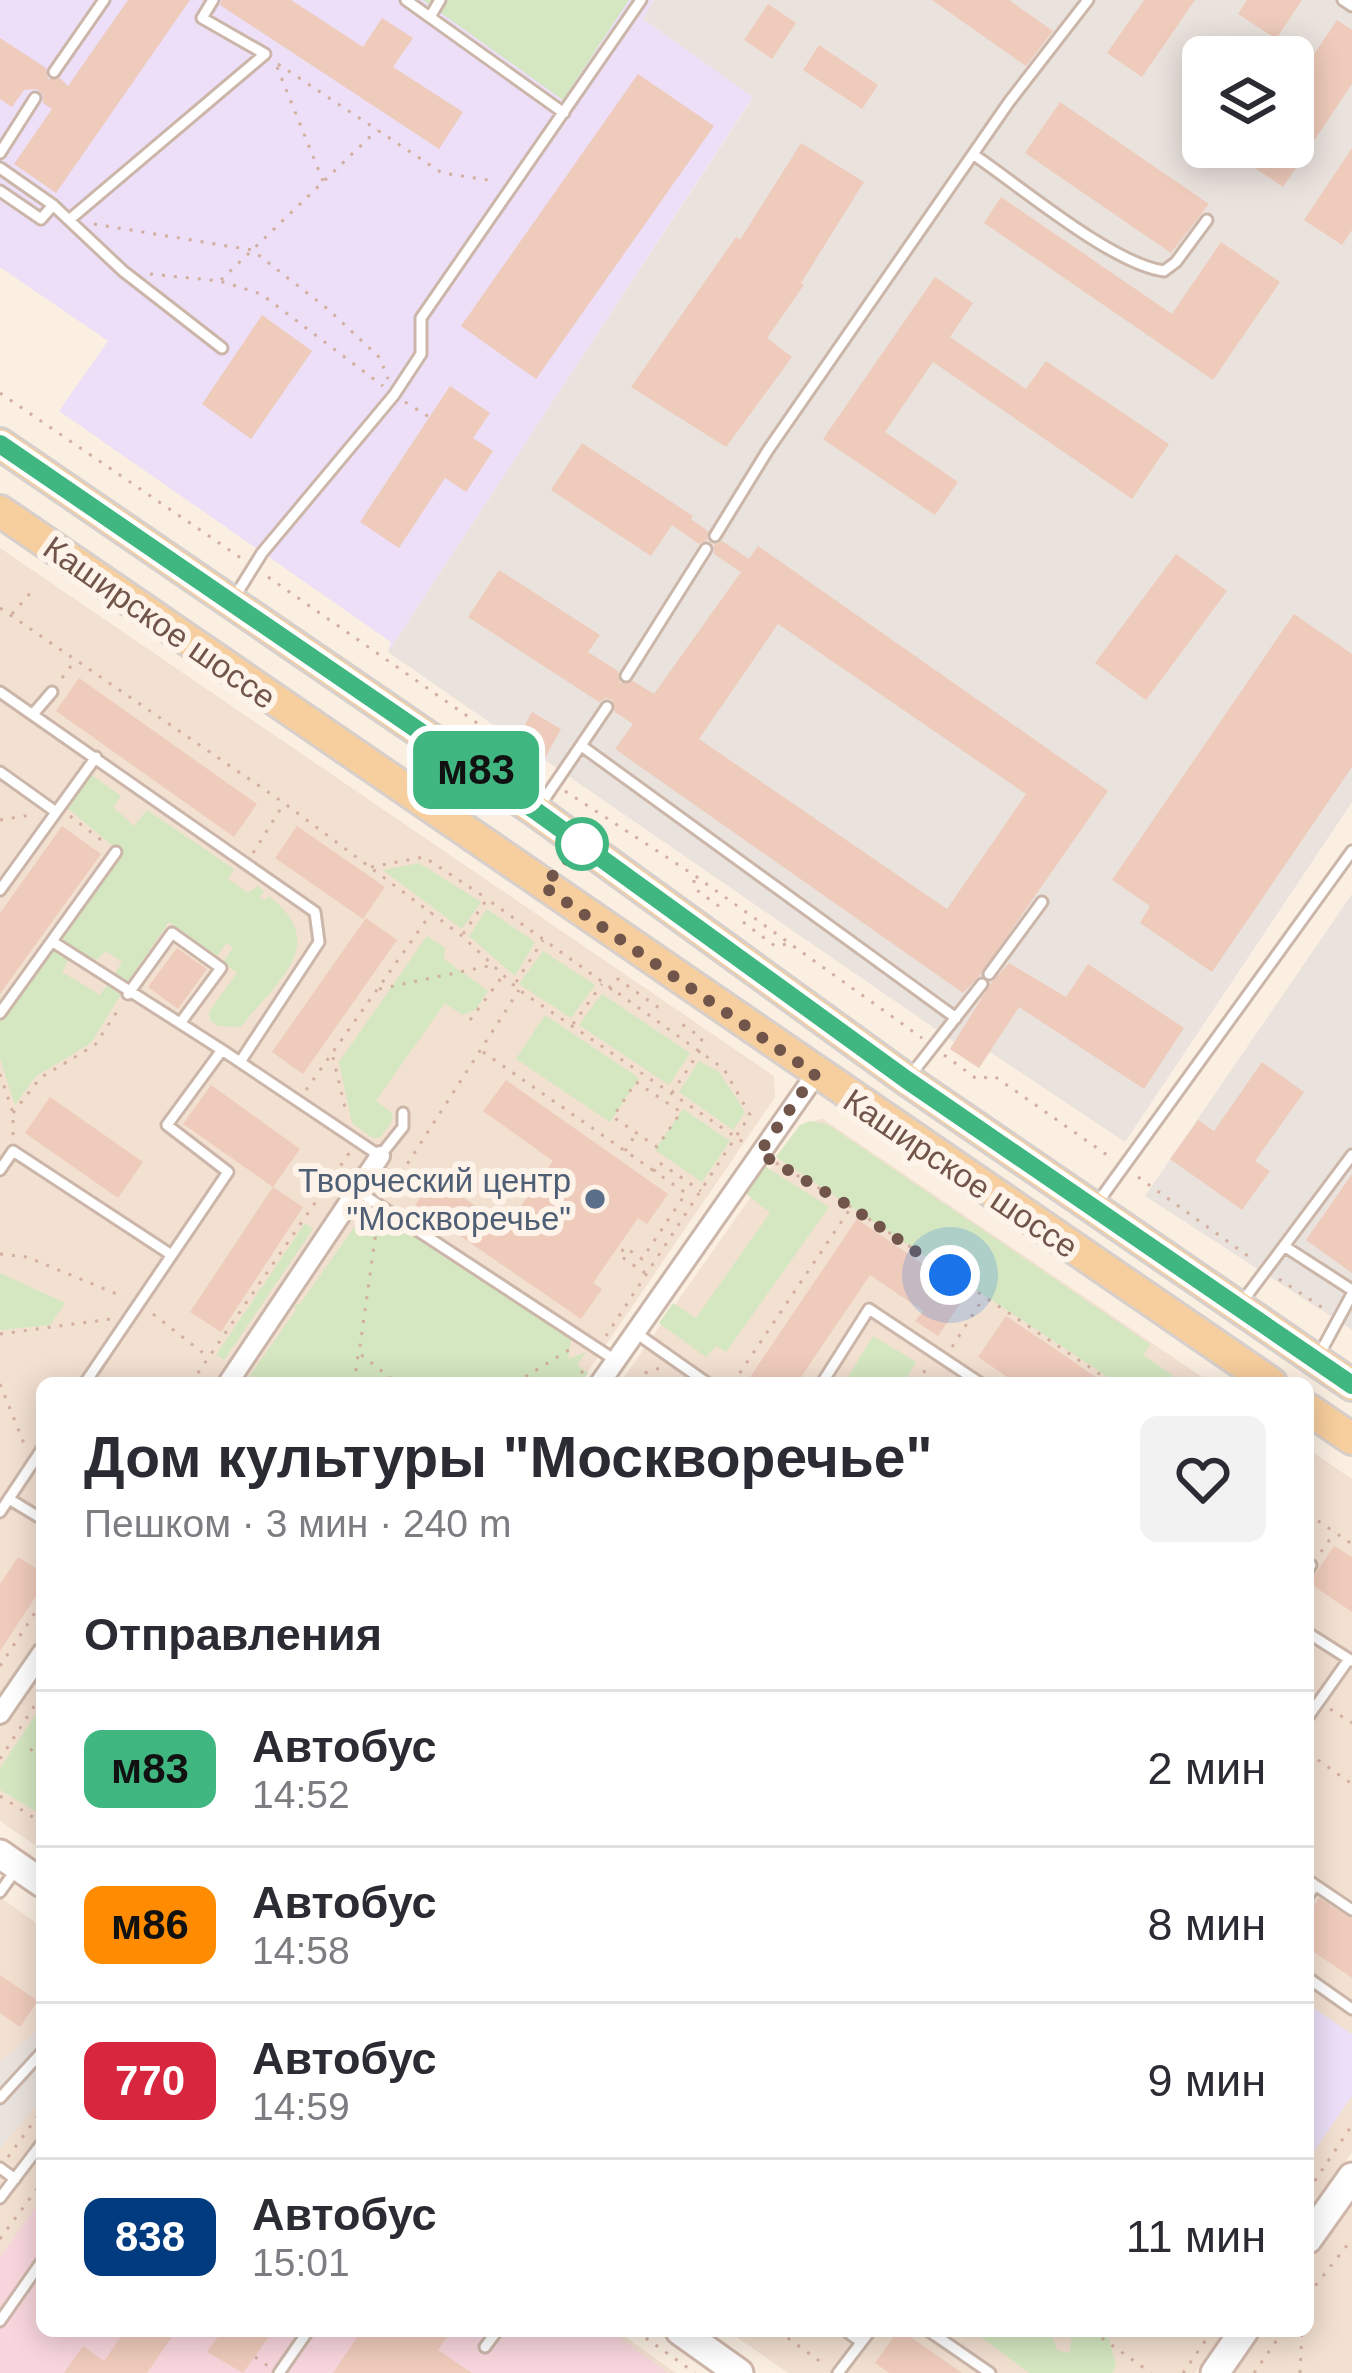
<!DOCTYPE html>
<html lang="ru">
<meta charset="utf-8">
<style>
:root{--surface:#fff;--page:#f2f2f3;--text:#2b2b33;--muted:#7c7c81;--line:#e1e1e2}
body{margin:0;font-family:Helvetica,sans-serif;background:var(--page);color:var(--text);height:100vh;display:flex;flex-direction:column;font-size:45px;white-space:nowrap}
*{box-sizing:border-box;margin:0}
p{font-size:39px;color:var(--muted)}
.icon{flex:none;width:66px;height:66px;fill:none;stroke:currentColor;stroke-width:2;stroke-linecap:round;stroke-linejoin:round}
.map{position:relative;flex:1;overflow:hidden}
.sheet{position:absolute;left:36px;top:1377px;width:1278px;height:960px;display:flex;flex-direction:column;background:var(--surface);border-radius:18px;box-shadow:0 6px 30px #0003}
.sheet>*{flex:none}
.badge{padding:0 24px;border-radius:18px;font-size:42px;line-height:78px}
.fabs{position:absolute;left:1182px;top:36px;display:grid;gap:24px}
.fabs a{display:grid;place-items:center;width:132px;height:132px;border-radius:18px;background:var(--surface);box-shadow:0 6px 30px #0003;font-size:60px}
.you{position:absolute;width:60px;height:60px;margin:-30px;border:9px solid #fff;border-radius:50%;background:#1a73e8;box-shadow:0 0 0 18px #1a73e833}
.map>.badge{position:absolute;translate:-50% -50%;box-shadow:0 0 0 6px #fff}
h2{padding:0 48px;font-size:45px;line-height:108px}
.round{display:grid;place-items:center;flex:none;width:126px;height:126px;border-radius:18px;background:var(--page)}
.headline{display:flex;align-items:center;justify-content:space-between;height:204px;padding:0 48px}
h1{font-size:57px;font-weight:600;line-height:90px}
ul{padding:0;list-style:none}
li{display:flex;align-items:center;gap:36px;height:156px;padding:0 48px;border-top:3px solid var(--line)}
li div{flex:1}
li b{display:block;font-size:45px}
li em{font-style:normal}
li .badge{min-width:132px;font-weight:700;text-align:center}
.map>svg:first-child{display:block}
.residential{fill:#f2e0d1}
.industrial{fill:#eae2dd;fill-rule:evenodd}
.education{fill:#ecdff7}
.medical{fill:#f8d6dd}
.green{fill:#d4e7c1}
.building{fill:#efcbbb;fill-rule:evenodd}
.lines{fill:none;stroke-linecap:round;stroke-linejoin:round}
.service-casing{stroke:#cbb6a9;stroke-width:15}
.minor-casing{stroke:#cbb6a9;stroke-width:24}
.secondary-casing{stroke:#d0b7aa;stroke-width:33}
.primary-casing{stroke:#d7cfcc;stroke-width:36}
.path{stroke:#d3af9f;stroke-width:3;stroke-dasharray:3 9;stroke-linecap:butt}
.service{stroke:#fff;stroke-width:9}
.minor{stroke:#fff;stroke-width:18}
.secondary{stroke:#fff;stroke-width:27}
.primary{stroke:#f7ce9d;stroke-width:30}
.line-casing{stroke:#fff;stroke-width:27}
.line{stroke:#40b781;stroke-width:18}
.walk{stroke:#71554a;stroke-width:12;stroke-dasharray:0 21.6}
.stop-dot{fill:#fff;stroke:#40b781;stroke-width:6}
.service-dot{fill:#5c6f8a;stroke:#fef3e8;stroke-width:4.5}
.labels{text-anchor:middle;stroke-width:12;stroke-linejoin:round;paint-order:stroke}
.street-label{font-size:33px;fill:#71554a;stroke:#fef3e8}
.service-label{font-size:33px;fill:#4e5e75;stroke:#fef3e8;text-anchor:end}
</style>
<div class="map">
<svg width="1352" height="2373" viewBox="0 0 1352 2373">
<rect width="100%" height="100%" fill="#fbefe2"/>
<!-- residential -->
<path class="residential" d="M0 548 774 1076 775 1097 580 1383H42V1850L0 1821Z
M820 1119H823L1211 1383H620L800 1127Z
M1308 1449 1352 1479V2152L1308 2214Z
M0 1897 42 1927V2331H617L676 2373H0Z
M1352 2199V2373H1231L1260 2331H1308V2262Z
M728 2331H1225L1195 2373H788Z"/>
<!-- industrial -->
<path class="industrial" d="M654 0H1352V802L1125 1142 990 1052 979 1068 950 1049 954 1042 943 1034 545 760 540 767 510 751 515 740 388 652 753 98 642 18ZM1203 57H1293V147H1203Z
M1352 894V1330L1145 1196Z
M42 2026V2099L0 2149V2062Z"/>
<!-- education -->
<path class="education" d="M0 0H654L643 19 753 97 388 652 391 642 59 411 108 341 0 267Z
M1308 2004 1352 2034V2096L1308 2160Z"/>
<!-- medical -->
<path class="medical" d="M42 2199V2331H611L668 2373H0V2257Z"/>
<!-- green -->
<path class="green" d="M423 0H629L563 100Z
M90 774 121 796 113 807 134 826 147 810 234 869 228 879 248 893 258 886 264 891 260 898 265 900 269 896C331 945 277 980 241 1027L218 1026 210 1020 209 1012 237 973 223 962 233 948 227 943 217 956 169 922 126 984 113 976 122 962 106 951 98 959 85 958 59 940 120 852 66 807Z
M419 863 481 902 462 929 383 870Z
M487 909 535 942 515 976 469 936Z
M427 936 445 948 444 959 488 991 476 1009 463 1015 445 1003 379 1096 376 1101 392 1113 393 1119 381 1137 373 1138 352 1123 339 1062Z
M52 950 68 960 62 972 100 995 107 985 121 994 91 1043 36 1076 15 1105 0 1059V1021Z
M543 951 595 985 571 1018 519 984Z
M602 994 690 1053 669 1085 579 1025Z
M545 1015 639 1078 610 1122 516 1059Z
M699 1061 719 1072 745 1112 733 1130 679 1092Z
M683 1109 730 1141 702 1182 655 1150Z
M810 1121 827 1124 1150 1344 1143 1355 1172 1375 1166 1383H1117L776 1157 800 1125Z
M763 1165 829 1207 726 1352 716 1346 706 1357 659 1323 673 1303 696 1318 770 1213 743 1191Z
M367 1209 384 1225 386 1219 412 1236 433 1242 439 1254 568 1335 571 1341 568 1359 586 1352 577 1365 588 1373 581 1383H254L248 1378 296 1310 295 1305 300 1304Z
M305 1223 313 1229 224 1360 216 1355Z
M0 1273 65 1303 50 1325 0 1330Z
M873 1336 916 1362 904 1383 846 1380Z
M42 1705V1815L0 1790V1768Z
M973 2331H1050L1057 2350 1070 2353 1072 2331H1099L1109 2338 1116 2366 1112 2373H1029Z"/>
<!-- building -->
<path class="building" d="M128 0H190L56 193 14 164 52 109 43 103V95L37 89 24 90 12 107 0 99V38L46 68 48 79 60 78 68 86Z
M222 0H291L363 47 382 18 413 38 393 67 463 112 439 149 220 5Z
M932 0H1009L1053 31 1026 66Z
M1144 0H1195L1142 77 1107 53Z
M1247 0H1302L1276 39 1238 14Z
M768 4 796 23 772 59 744 40Z
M1337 20 1352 30V84L1283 187 1243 160 1252 147H1293V85Z
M819 45 878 85 862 109 803 70Z
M638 74 714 126 536 379 461 326Z
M1060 102 1209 204 1171 253 1025 153Z
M801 143 864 182 801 283 804 285 767 338 792 357 726 447 631 387 736 237 740 240Z
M1352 148V230L1342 245 1304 220Z
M1001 197 1172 314 1221 242 1280 282 1213 380 984 223Z
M935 277 973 303 950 337 1026 389 1046 361 1169 444 1132 499 933 362 885 432 958 482 935 515 823 439Z
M262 315 312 351 251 439 202 404Z
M450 386 490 413 473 438 493 451 466 492 445 478 399 548 360 522Z
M582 443 693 516 691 519 708 531 707 540 699 544 672 525 651 556 551 490Z
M722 541 749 559 758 546 1108 791 980 975 963 993 615 749 633 724 615 712 613 700 606 698 599 702 468 617 499 570 600 635 588 652 618 671 620 683 633 681 654 694 741 572 714 554V545ZM778 624 1026 794 947 909 699 739Z
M1176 554 1227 591 1146 700 1095 663Z
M1294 614 1352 654V767L1212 972 1140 923 1150 906 1112 880Z
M79 678 257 804 234 837 56 711Z
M532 712 561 729 540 767 510 751Z
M62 826 101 854 0 994V913Z
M297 826 385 887 363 919 275 858Z
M366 918 397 940 303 1074 272 1052Z
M177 948 207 969 178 1009 148 987Z
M1009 963 1066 997 1088 964 1184 1028 1144 1089 1019 1007 979 1068 950 1049 991 983Z
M1262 1062 1304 1092 1255 1161 1270 1171 1242 1210 1170 1159 1198 1120 1214 1131Z
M506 1080 668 1194 647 1224 638 1218 593 1283 602 1289 581 1319 415 1205 435 1178 506 1227 553 1161 483 1111Z
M211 1085 300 1149 273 1187 183 1124Z
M50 1097 143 1162 118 1198 25 1133Z
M1352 1174V1273L1306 1240Z
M273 1187 303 1207 221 1332 190 1312Z
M857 1219 967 1294 938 1336 915 1321 923 1311 870 1275 797 1383H746Z
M1006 1316 1058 1351 1104 1383 1013 1381 978 1357Z
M1334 1546 1352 1557V1612L1309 1583Z
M18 1557 42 1572V1587L0 1651V1584Z
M1319 1898 1352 1919V1978L1308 1948V1914Z
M0 1975 38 2001 20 2027 0 2013Z
M125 2331H176L147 2373H64L83 2346 104 2361Z
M222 2331H273L243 2373 207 2352Z
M361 2331H451L438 2350 472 2373H333Z
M898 2331H902L962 2373H889L875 2363Z"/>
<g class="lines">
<defs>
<path id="service" d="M406 0 564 113
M1343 0 1352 6
M430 17 440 0
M54 72 104 0
M0 153 35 98
M974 155C1020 186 1112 264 1164 271L1176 262 1207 220
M0 168 53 205 123 271 222 348
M0 191 41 219 53 205
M69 220 265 54 202 18 213 0
M715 536 768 450 1009 102 1088 0
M234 598 262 553 394 395 421 354V318L641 0
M626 676 706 549
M0 692 315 912 319 942 240 1062
M33 714 52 692
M583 747 956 1018
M0 772 56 812
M539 807 607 707
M0 890 96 757
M53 942 222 1050
M989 974 1042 902
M128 994 172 933 221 968 181 1022
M0 1013 116 852
M910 1076 982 984
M0 1170 13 1151 170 1254
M359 1192 615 1360
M1098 1202 1352 851
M1284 1246 1352 1155
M1242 1302 1284 1246 1352 1290
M636 1333 707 1383
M1319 1355 1352 1294
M85 1383 228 1172 167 1125 222 1050 380 1156 403 1127V1113
M822 1383 869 1309 980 1383
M9 1499 42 1519
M0 1512 42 1449
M1308 1570 1311 1565
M1308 1633 1352 1661
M1308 1717 1349 1659
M1308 1880 1315 1885 1308 1896
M1315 1885 1352 1910
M0 1892 15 1871
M1308 1978 1352 2009
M0 2098 42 2052
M0 2168 15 2179
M0 2198 42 2143
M0 2321 42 2261
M846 2331 861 2342
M929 2331 990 2373
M485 2347 497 2331
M279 2373 308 2331
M838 2373 870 2331"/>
<path id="minor" d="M228 1383 380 1156
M600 1383 816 1074
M0 1714 42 1653"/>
<path id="secondary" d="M0 1854 42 1883
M1308 2239 1352 2177
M680 2331 739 2373
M1215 2373 1244 2331"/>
<path id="primary" d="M0 444 536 811 907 1080 1352 1385
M0 511 1271 1383
M1308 1409 1352 1439"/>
</defs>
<!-- service casing -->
<use href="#service" class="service-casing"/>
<!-- minor casing -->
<use href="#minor" class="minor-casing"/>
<!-- secondary casing -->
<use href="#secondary" class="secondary-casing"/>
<!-- primary casing -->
<use href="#primary" class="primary-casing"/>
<!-- path -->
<path class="path" d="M323 181 275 62 442 173 495 181
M94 224 252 250 329 310 380 358 388 379
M150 274 220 281 261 294 383 386
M221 280 377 130
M0 393 241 558
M405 402 429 417
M268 577 503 741V755L541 777
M0 608 284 803 462 936 519 990 743 1142
M12 614 33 590
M62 678 74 662
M565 791 694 875 922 1038
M70 816 105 843
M0 820 31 815
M253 853 283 805
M371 867 424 857 486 898
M694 880V888L724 910
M743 922 775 946 787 944
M463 934 487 899 724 1069 750 1115 606 1336
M516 982 543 940
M379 989 493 965
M610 990 618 979 659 1008
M470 1020 505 973
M573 1024 602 984
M483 1052 654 1171
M944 1055 977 1079 994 1076 1110 1157
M333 1057 346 1112
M0 1074 13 1113V1136
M636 1082 681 1112 657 1147 613 1117Z
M306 1090 432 912
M672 1093 699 1052 702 1038 676 1020
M13 1113 40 1078 95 1045 120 1007
M625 1151 636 1134
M660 1163 701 1191
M776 1163 851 1207 1113 1383
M1138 1177 1252 1259
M388 1194 519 990
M377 1225 359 1353 397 1383
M0 1254 27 1257 124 1297
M645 1273 619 1255 625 1247 642 1259 686 1193 654 1171 660 1163
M1279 1279 1326 1310
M153 1314 207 1356
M0 1334 111 1319
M952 1347 982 1300
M191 1383 350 1152
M354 1383 358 1355
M515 1383 572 1348
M574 1383 588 1364
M638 1383 645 1373 660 1368
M733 1383 850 1209
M917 1383 929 1364
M1172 1383 1175 1378
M0 1384 25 1446
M1308 1514 1352 1544
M1321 1552 1335 1532
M0 1666 42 1602
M1330 1709 1352 1723
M30 1749 42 1756
M1308 1753 1352 1784
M0 1759 42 1694
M0 1796 42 1823
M8 2157 42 2110
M1308 2191 1352 2125
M0 2239 42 2182
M1308 2295 1352 2239
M636 2331 695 2373
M778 2331 825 2365
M1092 2331 1151 2373
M255 2357 268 2366
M1183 2373 1212 2331
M1254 2373 1283 2331
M1300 2373 1302 2331"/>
<!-- service -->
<use href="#service" class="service"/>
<!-- minor -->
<use href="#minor" class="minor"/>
<!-- secondary -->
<use href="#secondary" class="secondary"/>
<!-- primary -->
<use href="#primary" class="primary"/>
</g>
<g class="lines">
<defs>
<path id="line" d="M0 444 536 811 907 1080 1352 1385"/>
</defs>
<!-- line casing -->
<use href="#line" class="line-casing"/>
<!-- line -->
<use href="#line" class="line"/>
<!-- walk -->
<path class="walk" d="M582 844 543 886 815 1074 759 1153 851 1207 950 1275"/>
</g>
<!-- markers -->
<circle class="stop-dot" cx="582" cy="844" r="24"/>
<circle class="service-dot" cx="595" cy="1199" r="12"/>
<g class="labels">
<!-- street labels -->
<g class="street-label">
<text transform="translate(160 622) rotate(35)" y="12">Каширское шоссе</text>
<text transform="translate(961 1173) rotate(34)" y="12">Каширское шоссе</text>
</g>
<!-- service labels -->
<g class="service-label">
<text x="571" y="1192">Творческий центр<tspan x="571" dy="38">"Москворечье"</tspan></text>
</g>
</g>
</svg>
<div class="fabs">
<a><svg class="icon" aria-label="layers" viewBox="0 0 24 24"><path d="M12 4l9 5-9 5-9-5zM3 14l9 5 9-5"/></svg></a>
</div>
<div class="you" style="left:950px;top:1275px"></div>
<b class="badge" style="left:476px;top:770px;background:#40b781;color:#111">м83</b>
<section class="sheet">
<div class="headline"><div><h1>Дом культуры &quot;Москворечье&quot;</h1><p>Пешком · 3 мин · 240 m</p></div><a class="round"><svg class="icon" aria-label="heart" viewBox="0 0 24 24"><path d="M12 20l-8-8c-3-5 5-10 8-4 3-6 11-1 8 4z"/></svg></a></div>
<h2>Отправления</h2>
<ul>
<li><span class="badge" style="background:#40b781;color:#111">м83</span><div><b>Автобус</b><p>14:52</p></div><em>2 мин</em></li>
<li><span class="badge" style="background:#ff8b00;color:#111">м86</span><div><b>Автобус</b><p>14:58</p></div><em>8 мин</em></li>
<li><span class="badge" style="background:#d7263d;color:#fff">770</span><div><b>Автобус</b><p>14:59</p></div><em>9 мин</em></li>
<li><span class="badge" style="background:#003b80;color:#fff">838</span><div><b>Автобус</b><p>15:01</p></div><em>11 мин</em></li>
</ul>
</section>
</div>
